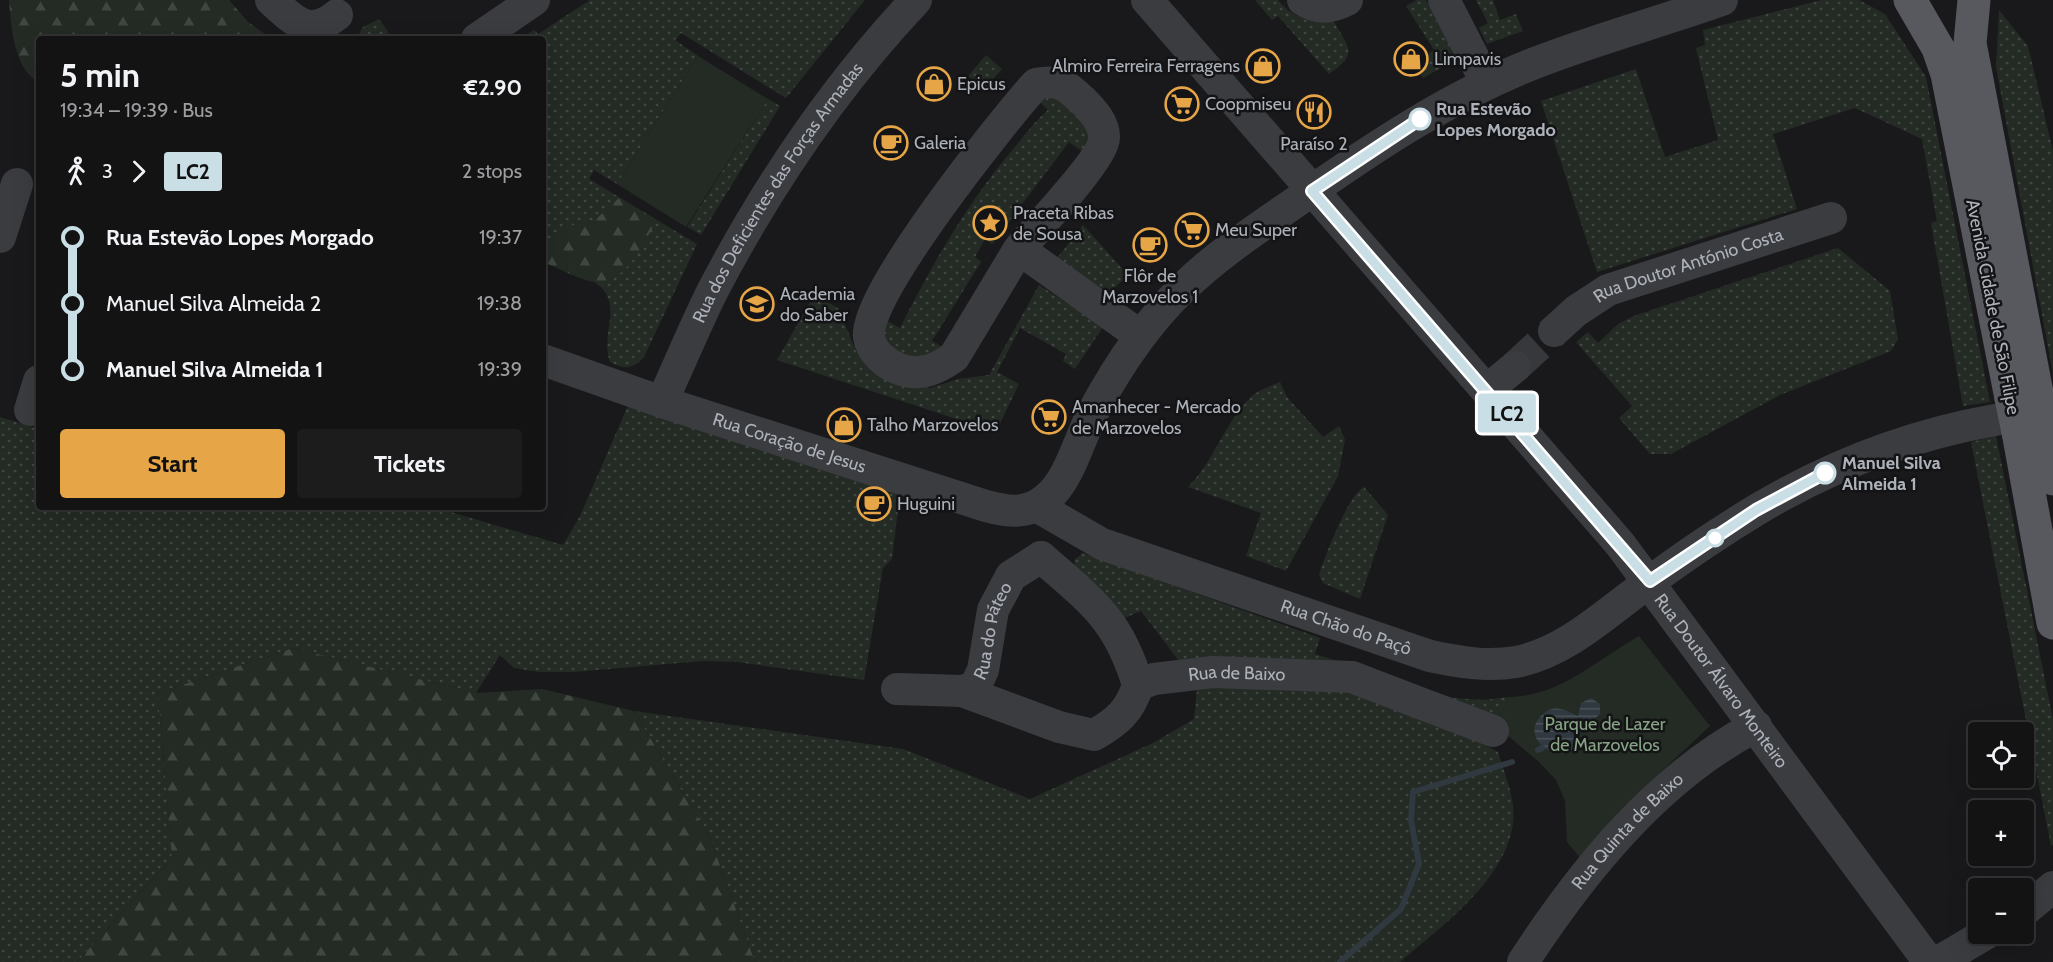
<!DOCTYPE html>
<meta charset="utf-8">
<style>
:root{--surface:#131314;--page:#1c1c1d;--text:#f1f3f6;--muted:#9d9ea0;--line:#323234;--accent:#e6a547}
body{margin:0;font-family:Cabin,sans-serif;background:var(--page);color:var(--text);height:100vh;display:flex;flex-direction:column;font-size:22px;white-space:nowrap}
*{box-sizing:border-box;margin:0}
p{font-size:20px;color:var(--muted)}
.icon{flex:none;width:33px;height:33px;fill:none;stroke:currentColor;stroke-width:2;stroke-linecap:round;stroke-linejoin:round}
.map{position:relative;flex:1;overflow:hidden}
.sheet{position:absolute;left:36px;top:36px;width:510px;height:474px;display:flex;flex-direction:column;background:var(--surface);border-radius:6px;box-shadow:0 6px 24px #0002,0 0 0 2px var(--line)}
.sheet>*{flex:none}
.badge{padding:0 12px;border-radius:4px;font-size:21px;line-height:39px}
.controls{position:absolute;left:1968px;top:722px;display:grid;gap:12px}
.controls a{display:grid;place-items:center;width:66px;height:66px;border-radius:6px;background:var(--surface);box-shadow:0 6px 24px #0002,0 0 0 2px var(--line);font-size:30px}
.map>.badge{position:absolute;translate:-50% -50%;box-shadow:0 0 0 3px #fff}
.legs{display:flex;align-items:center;gap:9px;height:66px;padding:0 24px;font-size:20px}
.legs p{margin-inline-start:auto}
.headline{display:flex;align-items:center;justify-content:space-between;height:102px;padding:0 24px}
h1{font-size:33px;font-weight:700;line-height:45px}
.button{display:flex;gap:12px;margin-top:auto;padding:12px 24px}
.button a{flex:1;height:69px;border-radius:6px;background:var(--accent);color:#111;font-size:24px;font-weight:700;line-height:69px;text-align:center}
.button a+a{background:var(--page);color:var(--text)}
ul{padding:0 24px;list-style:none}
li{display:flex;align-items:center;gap:21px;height:66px;font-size:22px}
li i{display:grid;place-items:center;width:9px;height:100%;margin:0 8px;background:currentColor}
li i::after{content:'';width:15px;height:15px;margin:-8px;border:4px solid;border-radius:50%;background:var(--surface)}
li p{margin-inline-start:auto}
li:first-child i{background:linear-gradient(#0000 50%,currentColor 0)}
li:last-child i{background:linear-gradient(currentColor 50%,#0000 0)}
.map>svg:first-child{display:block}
.grass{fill:url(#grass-dots)}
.forest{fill:url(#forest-firs)}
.park{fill:#232b24}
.water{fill:url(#water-rules)}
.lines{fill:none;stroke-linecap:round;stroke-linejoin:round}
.stream{stroke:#30393f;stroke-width:6}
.minor-tunnel{stroke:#37383b;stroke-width:32;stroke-dasharray:32 16;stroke-linecap:butt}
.minor{stroke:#3b3c40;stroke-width:32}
.major{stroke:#57595f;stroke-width:33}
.major-bridge{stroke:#57595f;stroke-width:33}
.line-1-casing{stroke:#fff;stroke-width:14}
.line-1{stroke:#cadee6;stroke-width:9}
.stop-1-dot{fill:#fff;stroke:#cadee6;stroke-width:3}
.labels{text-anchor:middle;stroke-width:5;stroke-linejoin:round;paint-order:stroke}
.poi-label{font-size:18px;fill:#adb2ba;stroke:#141416;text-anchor:start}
.stop-label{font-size:18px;font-weight:bold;fill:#adb2ba;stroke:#141416;text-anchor:start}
.street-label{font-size:18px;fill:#adb2ba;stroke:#141416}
.park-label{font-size:18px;fill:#86a385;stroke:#141416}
</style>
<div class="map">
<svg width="2053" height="962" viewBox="0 0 2053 962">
<defs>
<pattern id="grass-dots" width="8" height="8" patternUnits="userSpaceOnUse" patternTransform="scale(1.5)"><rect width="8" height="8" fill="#232b24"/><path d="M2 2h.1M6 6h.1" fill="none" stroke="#404742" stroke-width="1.8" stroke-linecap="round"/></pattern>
<pattern id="forest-firs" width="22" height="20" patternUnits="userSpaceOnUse" patternTransform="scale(1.5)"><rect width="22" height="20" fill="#232b24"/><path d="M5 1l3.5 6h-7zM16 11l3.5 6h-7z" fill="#404742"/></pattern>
<pattern id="water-rules" width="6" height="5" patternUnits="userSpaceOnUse" patternTransform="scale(1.5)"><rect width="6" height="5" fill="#30393f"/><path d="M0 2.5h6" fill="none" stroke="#4b5359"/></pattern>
</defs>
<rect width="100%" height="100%" fill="#19191b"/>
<!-- grass -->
<path class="grass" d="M590 0H865L786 98 681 33 675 40 698 56 617 184 594 170 589 179 697 244 644 357C634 369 623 370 610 362 605 347 608 334 610 319 616 277 574 274 543 262V39H520L534 30 538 34Z
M1255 0H1278C1294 19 1310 22 1334 22 1350 49 1358 54 1329 74L1278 16 1272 20Z
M1416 0H1426L1457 59 1423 78 1415 64 1434 50 1406 6Z
M1476 0H1493L1500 20 1516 14 1523 31 1487 44 1479 28 1488 23Z
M1822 0H1859L1885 14 1926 77 1990 402 1963 406 1931 223 1937 221 1922 139 1855 108 1773 134 1797 209 1597 272 1541 101 1636 69 1665 157 1718 140 1696 48 1705 45 1703 30Z
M1999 10 2028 46 2053 151V374L1996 67Z
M379 19 389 33 380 39H356L363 27Z
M986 55 1002 69 983 90 968 76Z
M1049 94 1080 112 1092 143 1083 152 1069 142 992 244 985 239 975 257 981 262 932 341 946 349 929 358 902 360 882 341 884 319 900 328C932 264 968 202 1014 148 1025 135 1035 121 1048 110L1037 99Z
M768 99 780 106 701 235 687 227Z
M1083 225 1128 275 1100 302 1058 257Z
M1838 248 1890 291 1898 339 1891 351 1780 395 1671 454H1650L1619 418 1632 406 1576 342 1588 332 1598 343 1618 324 1634 316Z
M1039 285 1103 327 1075 369 1063 361 1066 354 1020 328 997 372 1019 384 996 432 777 360 814 295 838 308 856 351 873 371 901 383 930 388 958 379 989 375Z
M1280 382 1287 397 1323 437 1339 426 1345 440 1338 476 1286 571 1246 556 1261 513 1188 487C1215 460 1224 423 1251 397 1258 390 1271 386 1280 382Z
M630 401 900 493 892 559 883 568 864 680 737 662 703 661 573 672H539L514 668 500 655 476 693 293 648 158 693 172 858 77 962H0V417L39 429V507H434L563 545 580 516Z
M1996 436 2053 720V845L2051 846 1971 442Z
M1364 487 1388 515 1360 599 1323 583 1319 575C1325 556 1348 495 1364 487Z
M1083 553 1320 638 1315 654 1454 698 1483 700 1509 697 1495 725 1422 698 1182 665 1141 611 1120 620 1075 567 1074 560Z
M1198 679 1337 681 1419 711 1498 752C1503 769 1511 788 1513 806 1520 870 1443 925 1400 962H755L710 838 634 711 903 749 1030 799 1153 743 1194 719Z"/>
<!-- forest -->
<path class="forest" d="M9 0H229L248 22 272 39H39V82C14 70 11 26 9 0Z
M619 198 656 221C644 243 627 282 596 282 584 282 556 267 543 262L545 245 569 226 595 220Z
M293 648 476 693 542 689 634 711 710 838 755 962H77L172 858 158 693Z"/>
<!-- park -->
<path class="park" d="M698 56 768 99 686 227 617 184Z
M1639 636 1710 726 1646 786 1581 859 1567 842 1565 801 1556 780 1539 762 1495 725 1509 697C1559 697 1598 659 1639 636Z"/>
<!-- water -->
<path class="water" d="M1591 698 1600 704V714L1592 721 1579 718C1579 724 1582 731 1580 737 1570 774 1513 740 1543 714 1555 703 1567 711 1578 716L1581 703Z"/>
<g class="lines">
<!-- stream -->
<path class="stream" d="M1538 750 1542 748
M1340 962 1401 909 1419 864 1411 820 1413 792 1512 762"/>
<!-- minor-tunnel -->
<path class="minor-tunnel" d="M1515 367 1554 331"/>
<!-- minor -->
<g class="minor">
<path d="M271 0C294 21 309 38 337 15"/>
<path id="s1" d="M1147 0 1620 544 1929 962"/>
<path d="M1303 0C1318 10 1331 8 1347 0"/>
<path d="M1444 0 1487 84"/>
<path d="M477 39 534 0"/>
<path d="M0 237 17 184"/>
<path d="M1019 249 954 357C937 369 920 377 899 369 886 364 871 352 869 337 862 297 1004 119 1036 84 1060 79 1066 85 1084 102 1093 111 1104 123 1104 137 1105 157 1035 230 1019 249L1139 335"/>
<path id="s2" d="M1554 331 1576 311 1608 290 1831 218"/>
<path id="s3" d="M543 360 662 402 986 506C1008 512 1028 515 1047 498 1069 481 1080 437 1093 412 1118 365 1146 323 1184 287 1219 253 1260 227 1300 199 1374 147 1450 96 1535 63 1596 39 1660 22 1722 0"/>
<path d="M1487 390 1515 367"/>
<path id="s4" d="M662 402C679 365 695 326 713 290 768 185 835 86 916 0"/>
<path d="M30 410 39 381"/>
<path id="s5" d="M1036 506 1102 544 1430 656C1458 662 1487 667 1516 662 1567 652 1607 612 1648 583 1683 557 1720 532 1758 509 1832 465 1910 435 1995 420"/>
<path id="s6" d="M1041 557C1091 601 1118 618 1138 685L1154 679 1213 672 1352 677 1493 731"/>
<path id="s7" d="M897 689 962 691 975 687 983 670 993 610 1011 576 1041 557"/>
<path d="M962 691 1059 727 1094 735C1117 722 1130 711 1138 685"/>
<path d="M2024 911 2053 887"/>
<path id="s8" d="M1523 962C1583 870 1657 778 1756 726"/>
<path d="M1938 962 1987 933"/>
</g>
<!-- major -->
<path class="major" d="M1910 0 1938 48 1947 74 2011 398
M1974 0 1970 43 2037 393
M2044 427 2053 479
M2018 432 2053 623"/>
<!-- major-bridge -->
<path class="major-bridge" d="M2037 393 2044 427
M2011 398 2018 432"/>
</g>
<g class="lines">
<defs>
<path id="line-1" d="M1420 119 1312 191 1650 581 1756 510 1825 473"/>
</defs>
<!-- line-1 casing -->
<use href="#line-1" class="line-1-casing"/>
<!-- line-1 -->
<use href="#line-1" class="line-1"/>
</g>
<!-- icons -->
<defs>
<symbol id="shop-ring" viewBox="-11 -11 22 22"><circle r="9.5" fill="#141416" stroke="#e6a547" stroke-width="1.5"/><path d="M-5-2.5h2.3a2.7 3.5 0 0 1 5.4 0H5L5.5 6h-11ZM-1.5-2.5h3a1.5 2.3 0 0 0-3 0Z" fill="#e6a547"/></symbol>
<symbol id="supermarket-ring" viewBox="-11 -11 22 22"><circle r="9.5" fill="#141416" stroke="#e6a547" stroke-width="1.5"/><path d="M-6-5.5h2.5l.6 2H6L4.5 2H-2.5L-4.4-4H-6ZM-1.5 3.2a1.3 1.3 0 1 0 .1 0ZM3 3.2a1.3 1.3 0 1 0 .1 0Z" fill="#e6a547"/></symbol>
<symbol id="restaurant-ring" viewBox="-11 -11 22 22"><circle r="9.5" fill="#141416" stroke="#e6a547" stroke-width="1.5"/><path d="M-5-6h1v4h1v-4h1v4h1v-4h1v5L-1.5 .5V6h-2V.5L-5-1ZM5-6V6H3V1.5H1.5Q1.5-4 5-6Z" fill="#e6a547"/></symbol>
<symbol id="cafe-ring" viewBox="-11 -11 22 22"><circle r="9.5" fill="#141416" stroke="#e6a547" stroke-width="1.5"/><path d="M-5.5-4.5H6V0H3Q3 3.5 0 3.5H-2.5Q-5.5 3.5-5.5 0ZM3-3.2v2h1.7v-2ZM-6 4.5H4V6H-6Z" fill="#e6a547"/></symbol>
<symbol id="sight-ring" viewBox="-11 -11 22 22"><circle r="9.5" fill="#141416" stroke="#e6a547" stroke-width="1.5"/><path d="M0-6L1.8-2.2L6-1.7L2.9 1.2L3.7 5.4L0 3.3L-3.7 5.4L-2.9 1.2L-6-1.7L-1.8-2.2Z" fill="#e6a547"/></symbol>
<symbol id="school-ring" viewBox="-11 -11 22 22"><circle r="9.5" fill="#141416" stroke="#e6a547" stroke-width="1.5"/><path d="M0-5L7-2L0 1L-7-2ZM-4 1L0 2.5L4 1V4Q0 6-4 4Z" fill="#e6a547"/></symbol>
</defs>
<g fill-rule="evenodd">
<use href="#shop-ring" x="1392" y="40" width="38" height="38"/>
<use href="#shop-ring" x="1244" y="47" width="38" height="38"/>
<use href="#shop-ring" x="915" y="65" width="38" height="38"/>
<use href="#supermarket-ring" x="1163" y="85" width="38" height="38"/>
<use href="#restaurant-ring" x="1295" y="93" width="38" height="38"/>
<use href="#cafe-ring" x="872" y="124" width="38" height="38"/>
<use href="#sight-ring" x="971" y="204" width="38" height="38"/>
<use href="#supermarket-ring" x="1173" y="211" width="38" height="38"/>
<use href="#cafe-ring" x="1131" y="226" width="38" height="38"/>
<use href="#school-ring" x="738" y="285" width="38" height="38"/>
<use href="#supermarket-ring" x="1030" y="398" width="38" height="38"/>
<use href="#shop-ring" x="825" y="406" width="38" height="38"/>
<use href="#cafe-ring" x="855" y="485" width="38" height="38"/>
</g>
<!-- markers -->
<g class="stop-1-dot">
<circle cx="1420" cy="119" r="10"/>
<circle cx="1825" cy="473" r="10"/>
<circle cx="1715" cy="538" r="8"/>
</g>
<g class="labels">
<!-- poi labels -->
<g class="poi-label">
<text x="1434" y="65">Limpavis</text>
<text x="1240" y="72" text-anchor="end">Almiro Ferreira Ferragens</text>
<text x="957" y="90">Epicus</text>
<text x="1205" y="110">Coopmiseu</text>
<text x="914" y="149">Galeria</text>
<text x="1314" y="150" text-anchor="middle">Paraíso 2</text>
<text x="1013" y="219">Praceta Ribas<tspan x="1013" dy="21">de Sousa</tspan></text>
<text x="1215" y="236">Meu Super</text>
<text x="1150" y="282" text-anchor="middle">Flôr de<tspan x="1150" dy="21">Marzovelos 1</tspan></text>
<text x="780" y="300">Academia<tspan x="780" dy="21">do Saber</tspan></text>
<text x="1072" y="413">Amanhecer - Mercado<tspan x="1072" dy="21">de Marzovelos</tspan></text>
<text x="867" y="431">Talho Marzovelos</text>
<text x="897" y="510">Huguini</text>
</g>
<!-- stop labels -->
<g class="stop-label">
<text x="1436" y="115">Rua Estevão<tspan x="1436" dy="21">Lopes Morgado</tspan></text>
<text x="1842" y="469">Manuel Silva<tspan x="1842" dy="21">Almeida 1</tspan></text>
</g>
<!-- street labels -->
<g class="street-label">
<text dy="6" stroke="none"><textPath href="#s4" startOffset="240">Rua dos Deficientes das Forças Armadas</textPath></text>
<text dy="6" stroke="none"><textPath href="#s2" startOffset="152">Rua Doutor António Costa</textPath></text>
<text transform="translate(1993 307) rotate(79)" y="6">Avenida Cidade de São Filipe</text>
<text dy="6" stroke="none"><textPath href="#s3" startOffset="260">Rua Coração de Jesus</textPath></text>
<text dy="6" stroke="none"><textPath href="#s5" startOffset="334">Rua Chão do Paçô</textPath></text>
<text dy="6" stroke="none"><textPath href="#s7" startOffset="138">Rua do Páteo</textPath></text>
<text dy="6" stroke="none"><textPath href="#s6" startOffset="264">Rua de Baixo</textPath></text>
<text dy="6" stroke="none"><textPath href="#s1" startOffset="891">Rua Doutor Álvaro Monteiro</textPath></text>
<text dy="6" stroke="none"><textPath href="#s8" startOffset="168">Rua Quinta de Baixo</textPath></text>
</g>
<!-- park labels -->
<g class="park-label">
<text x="1605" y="730">Parque de Lazer<tspan x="1605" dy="21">de Marzovelos</tspan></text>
</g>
</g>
</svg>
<div class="controls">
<a><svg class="icon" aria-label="locate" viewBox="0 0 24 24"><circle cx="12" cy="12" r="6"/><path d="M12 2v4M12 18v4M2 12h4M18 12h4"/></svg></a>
<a>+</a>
<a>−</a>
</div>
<b class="badge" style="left:1507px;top:413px;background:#cadee6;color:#111">LC2</b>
<section class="sheet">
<div class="headline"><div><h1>5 min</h1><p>19:34 – 19:39 · Bus</p></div><b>€2.90</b></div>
<div class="legs"><svg class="icon" aria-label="walk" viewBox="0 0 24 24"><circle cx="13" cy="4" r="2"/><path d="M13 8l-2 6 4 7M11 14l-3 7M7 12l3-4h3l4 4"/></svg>3<svg class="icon" aria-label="forward" viewBox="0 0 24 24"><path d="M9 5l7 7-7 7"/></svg><b class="badge" style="background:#cadee6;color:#111">LC2</b><p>2 stops</p></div>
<ul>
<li><i style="color:#cadee6"></i><b>Rua Estevão Lopes Morgado</b><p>19:37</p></li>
<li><i style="color:#cadee6"></i><span>Manuel Silva Almeida 2</span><p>19:38</p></li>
<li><i style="color:#cadee6"></i><b>Manuel Silva Almeida 1</b><p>19:39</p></li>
</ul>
<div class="button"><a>Start</a><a>Tickets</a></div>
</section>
</div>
